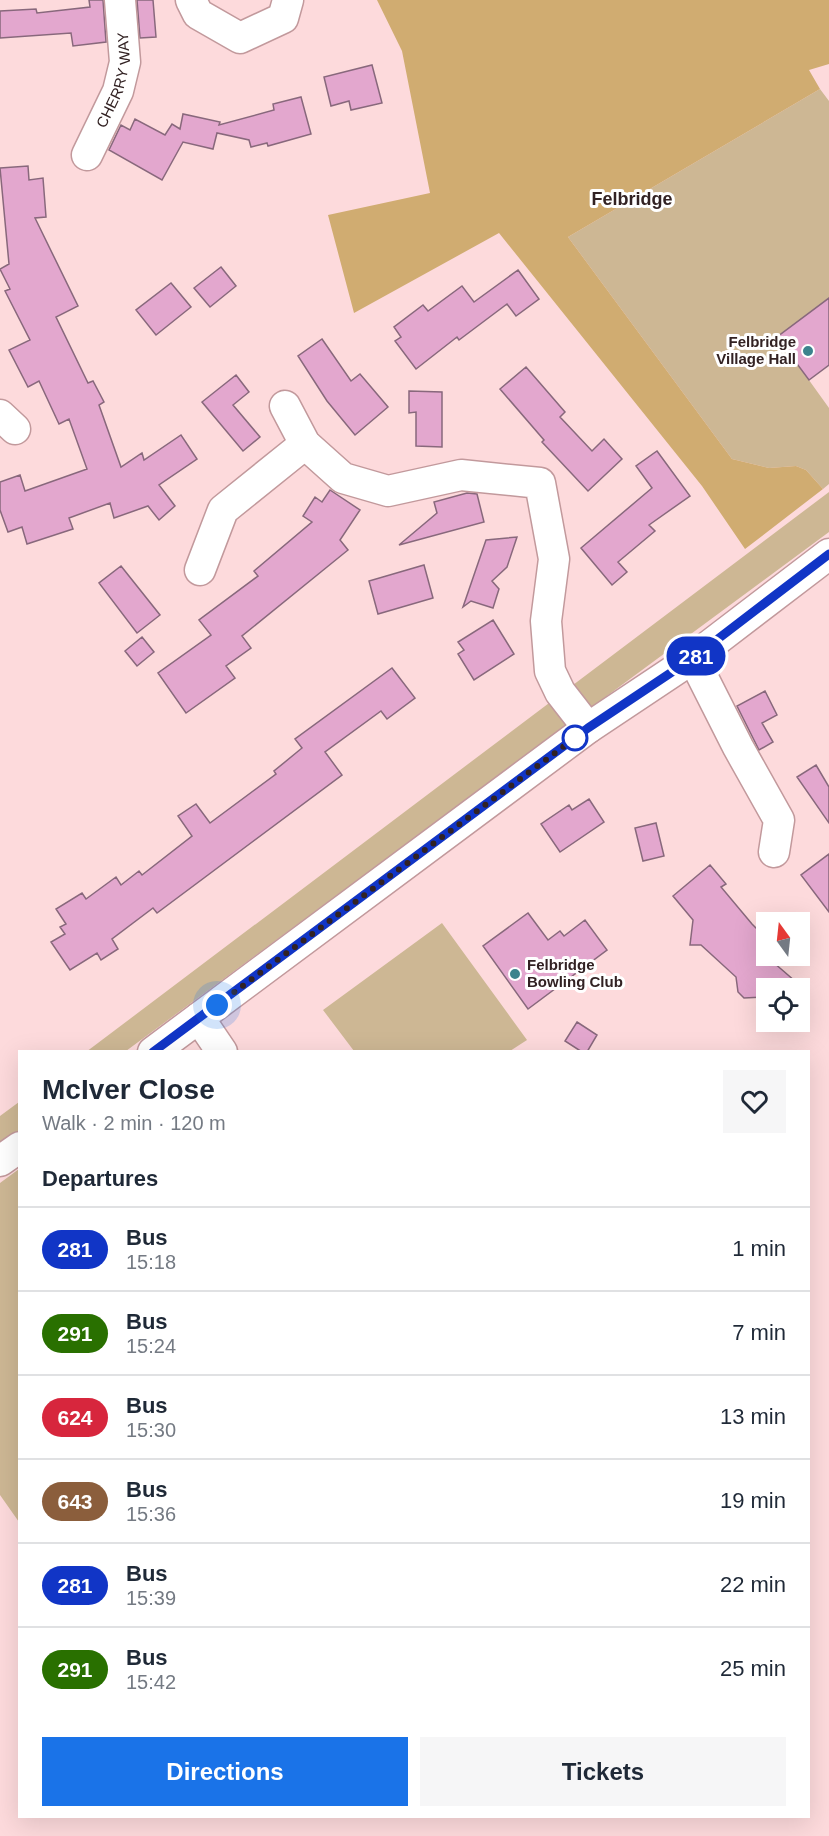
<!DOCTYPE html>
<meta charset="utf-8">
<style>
:root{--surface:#fff;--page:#f6f6f7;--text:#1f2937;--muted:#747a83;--line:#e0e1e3;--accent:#1a73e8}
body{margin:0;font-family:Arial,sans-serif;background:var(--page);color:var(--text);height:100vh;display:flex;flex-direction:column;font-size:22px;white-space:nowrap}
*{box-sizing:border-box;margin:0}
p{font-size:20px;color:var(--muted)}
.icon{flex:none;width:33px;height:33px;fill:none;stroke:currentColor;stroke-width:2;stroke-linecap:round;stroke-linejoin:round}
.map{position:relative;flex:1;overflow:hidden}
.sheet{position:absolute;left:18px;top:1050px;width:792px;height:768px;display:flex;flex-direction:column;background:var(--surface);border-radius:0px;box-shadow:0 6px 24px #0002}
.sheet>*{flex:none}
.badge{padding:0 12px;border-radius:20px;font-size:21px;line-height:39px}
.needle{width:39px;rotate:345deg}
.fabs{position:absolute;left:756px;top:912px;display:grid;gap:12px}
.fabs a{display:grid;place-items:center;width:54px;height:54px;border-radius:0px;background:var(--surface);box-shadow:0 6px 24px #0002;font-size:30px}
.you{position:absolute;width:30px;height:30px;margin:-15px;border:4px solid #fff;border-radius:50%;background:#1a73e8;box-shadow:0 0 0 9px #1a73e833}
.map>.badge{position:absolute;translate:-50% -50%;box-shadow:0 0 0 3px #fff}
h2{padding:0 24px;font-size:22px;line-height:54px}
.round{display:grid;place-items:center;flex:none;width:63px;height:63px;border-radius:0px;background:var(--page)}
.headline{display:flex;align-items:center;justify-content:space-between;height:102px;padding:0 24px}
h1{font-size:28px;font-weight:600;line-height:45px}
.action{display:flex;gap:12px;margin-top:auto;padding:12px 24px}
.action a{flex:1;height:69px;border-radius:0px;background:var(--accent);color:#fff;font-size:24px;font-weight:600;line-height:69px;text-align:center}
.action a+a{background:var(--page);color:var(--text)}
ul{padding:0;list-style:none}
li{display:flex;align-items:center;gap:18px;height:84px;padding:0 24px;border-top:2px solid var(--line)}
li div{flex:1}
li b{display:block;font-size:22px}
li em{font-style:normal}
li .badge{min-width:66px;font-weight:700;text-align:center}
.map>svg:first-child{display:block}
.green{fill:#cdb794}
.forest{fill:#d0ac71}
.building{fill:#e3a7ce;stroke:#88687c;stroke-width:1.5}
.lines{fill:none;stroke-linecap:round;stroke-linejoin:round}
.minor-casing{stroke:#c2999c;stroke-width:33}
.minor{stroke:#fff;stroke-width:30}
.line-casing{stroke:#fff;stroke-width:14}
.line{stroke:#1135c6;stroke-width:9}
.walk{stroke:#322223;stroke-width:6;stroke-dasharray:0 10.8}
.poi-dot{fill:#3c838d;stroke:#fff;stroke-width:2}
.stop-dot{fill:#fff;stroke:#1135c6;stroke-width:3}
.labels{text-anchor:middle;stroke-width:6;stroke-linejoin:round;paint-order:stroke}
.street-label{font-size:15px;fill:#322223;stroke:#fff}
.poi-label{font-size:15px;font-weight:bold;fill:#322223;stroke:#fff;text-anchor:end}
.quarter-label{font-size:18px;font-weight:bold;fill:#322223;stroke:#fff}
</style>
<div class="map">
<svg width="829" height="1836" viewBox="0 0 829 1836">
<rect width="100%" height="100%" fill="#fddadc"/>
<!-- green -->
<path class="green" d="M820 89 829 101V298L778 337 829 408V484L823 489 806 470 796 466 769 468 732 459 568 237Z
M829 492V532L126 1051 86 1052Z
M442 923 527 1040 510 1051H354L323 1010Z
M19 1102V1130L0 1144V1116Z
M19 1169V1522L0 1495V1183Z"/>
<!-- forest -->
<path class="forest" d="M377 0H829V64L809 70 820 89 568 237 732 459 769 468 796 466 806 470 823 489 745 549 702 486 499 233 354 313 328 215 430 193 402 51Z"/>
<!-- building -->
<path class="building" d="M89 0H103L106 42 73 46 71 33 0 38V11L36 9 37 13 90 7Z
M137 0H153L156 37 140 38Z
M372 65 382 103 351 110 349 101 331 106 324 77Z
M301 97 311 134 268 146 267 143 251 147 249 140 217 133 213 149 183 142 162 180 109 150 121 125 130 130 135 119 165 135 172 124 180 129 183 114 220 122 219 125 274 110 273 104Z
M28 166 29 180 43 178 46 217 35 218 78 306 56 317 88 383 93 381 104 402 99 405 121 467 142 453 144 460 181 435 197 459 159 485 175 506 159 520 148 506 114 518 110 503 69 518 73 529 27 544 22 527 8 532 0 510V482L20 475 25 491 87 469 69 419 59 424 39 381 28 387 9 350 30 340 5 291 10 289 0 269 9 264 0 168Z
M221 267 236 286 210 307 194 288Z
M518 270 539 299 516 316 507 304 459 340 457 337 416 369 395 341 401 337 394 327 423 305 428 311 462 286 474 302Z
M171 283 191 307 156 335 136 310Z
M829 298V365L809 380 777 337Z
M322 339 351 381 360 374 388 407 355 435 327 401 298 356Z
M526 367 565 412 560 417 592 451 604 439 622 459 588 491 542 442 544 440 500 389Z
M236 375 249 392 233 405 260 437 243 451 202 402Z
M409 391 442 392V447L416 446V412L409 413Z
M657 451 690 496 649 525 655 531 618 562 627 572 612 585 581 548 652 488 636 466Z
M330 490 360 510 340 540 348 550 242 636 251 648 226 666 235 678 186 713 158 673 211 635 199 620 258 576 254 571 312 522 303 516 315 497 322 502Z
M467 493 477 494 484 522 399 545 437 513 434 502Z
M517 537 507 567 492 581 499 589 493 608 471 601 463 607 486 540Z
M424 565 433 598 378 614 369 581Z
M121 566 160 615 137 633 99 583Z
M493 620 514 654 474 680 458 654 464 650 458 642Z
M142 637 154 652 137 666 125 651Z
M392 668 415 698 387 719 381 711 325 752 342 775 157 913 153 908 112 939 118 949 101 960 97 953 70 970 51 942 65 934 60 927 66 924 56 909 82 893 86 899 116 877 121 885 139 871 142 875 192 836 178 816 196 804 210 823 276 774 274 771 302 748 295 739Z
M765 691 777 715 762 723 773 742 759 750 737 706Z
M816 765 829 787V823L797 777Z
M589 799 604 822 560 852 541 824 569 805 572 810Z
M656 823 664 856 643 861 635 828Z
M829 854V912L801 875Z
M710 865 726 884 721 887 752 924 766 938V956L803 988H766V997L744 998 738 992 736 977 701 945H690L693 920 673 896Z
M528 913 548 940 560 931 564 936 585 920 607 950 528 1009 483 946Z
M577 1022 597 1035 587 1052H582L565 1041Z"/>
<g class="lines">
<defs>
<g id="minor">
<path d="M191 0 198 14 240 38 283 18 288 0"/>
<path id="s1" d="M87 155 118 91 125 62 120 0"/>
<path d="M285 406 305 444 343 478 388 491 461 475 540 483 554 559 546 621 550 671 560 692 588 728"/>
<path d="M0 415 15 429"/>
<path d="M200 570 223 510 305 444"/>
<path d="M693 658 738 747 779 820 774 852"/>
<path d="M199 1018 222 1052"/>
<path d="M153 1052 588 728 693 658 829 554"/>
<path d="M0 1161 20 1147"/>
</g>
</defs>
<!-- minor casing -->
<use href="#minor" class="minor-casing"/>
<!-- minor -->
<use href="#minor" class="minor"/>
</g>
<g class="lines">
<defs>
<path id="line" d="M153 1052 588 728 693 658 829 554"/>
</defs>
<!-- line casing -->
<use href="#line" class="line-casing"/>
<!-- line -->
<use href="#line" class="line"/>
<!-- walk -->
<path class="walk" d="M217 1005 575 738"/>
</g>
<!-- markers -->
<g class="poi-dot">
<circle cx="808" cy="351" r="6"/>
<circle cx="515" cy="974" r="6"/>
</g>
<circle class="stop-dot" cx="575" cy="738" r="12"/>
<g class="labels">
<!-- street labels -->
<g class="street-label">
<text dy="5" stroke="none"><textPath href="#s1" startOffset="81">CHERRY WAY</textPath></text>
</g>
<!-- poi labels -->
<g class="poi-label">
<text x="796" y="347">Felbridge<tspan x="796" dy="17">Village Hall</tspan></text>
<text x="527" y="970" text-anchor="start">Felbridge<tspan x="527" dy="17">Bowling Club</tspan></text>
</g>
<!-- quarter labels -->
<g class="quarter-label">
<text x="632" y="205">Felbridge</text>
</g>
</g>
</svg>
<div class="fabs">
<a><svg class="needle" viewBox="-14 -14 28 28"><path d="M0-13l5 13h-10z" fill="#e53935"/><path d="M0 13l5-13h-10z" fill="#747a83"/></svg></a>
<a><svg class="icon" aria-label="locate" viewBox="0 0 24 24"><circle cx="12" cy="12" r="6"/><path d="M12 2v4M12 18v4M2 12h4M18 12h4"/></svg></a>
</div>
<div class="you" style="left:217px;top:1005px"></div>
<b class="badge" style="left:696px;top:656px;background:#1135c6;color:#fff">281</b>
<section class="sheet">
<div class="headline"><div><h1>McIver Close</h1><p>Walk · 2 min · 120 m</p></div><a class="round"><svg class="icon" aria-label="heart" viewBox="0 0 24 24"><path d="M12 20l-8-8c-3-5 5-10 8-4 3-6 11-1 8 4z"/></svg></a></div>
<h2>Departures</h2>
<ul>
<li><span class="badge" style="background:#1135c6;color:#fff">281</span><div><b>Bus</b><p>15:18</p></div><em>1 min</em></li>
<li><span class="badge" style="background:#297000;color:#fff">291</span><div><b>Bus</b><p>15:24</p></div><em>7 min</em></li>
<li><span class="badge" style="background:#d7263d;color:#fff">624</span><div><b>Bus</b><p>15:30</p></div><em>13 min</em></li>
<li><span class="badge" style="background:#8b5e3c;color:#fff">643</span><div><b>Bus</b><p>15:36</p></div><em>19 min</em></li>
<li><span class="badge" style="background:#1135c6;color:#fff">281</span><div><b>Bus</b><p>15:39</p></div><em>22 min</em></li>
<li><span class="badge" style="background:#297000;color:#fff">291</span><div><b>Bus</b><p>15:42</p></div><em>25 min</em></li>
</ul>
<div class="action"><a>Directions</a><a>Tickets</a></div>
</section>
</div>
